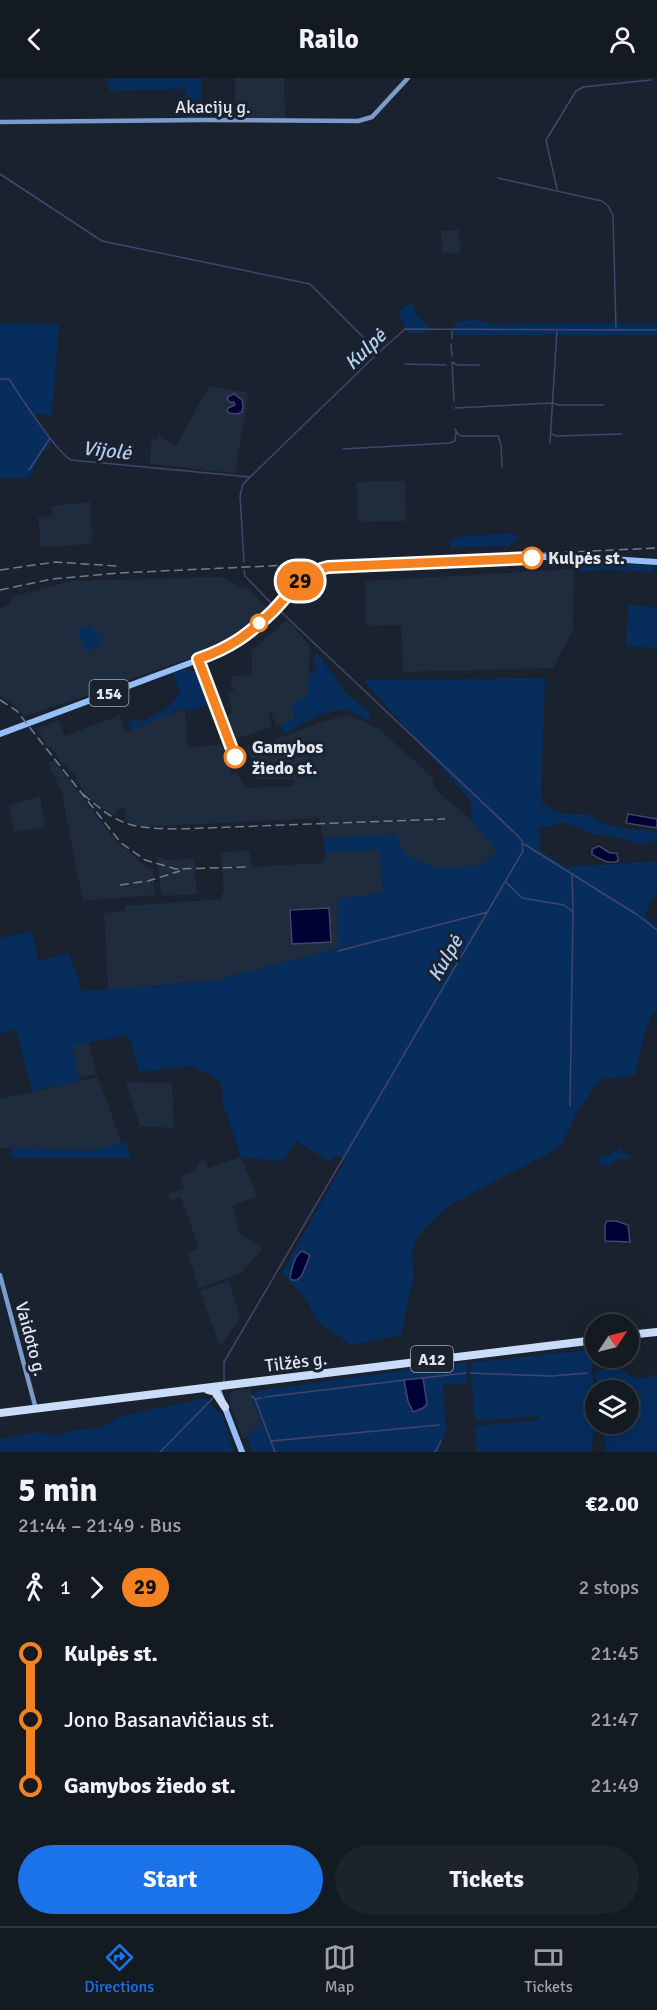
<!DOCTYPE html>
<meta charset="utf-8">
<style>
:root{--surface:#131a22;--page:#1c232a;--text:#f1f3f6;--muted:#9da1a5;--line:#323840;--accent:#1a73e8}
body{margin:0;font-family:Signika,sans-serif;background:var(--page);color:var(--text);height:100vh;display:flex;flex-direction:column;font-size:22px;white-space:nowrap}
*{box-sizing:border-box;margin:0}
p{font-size:20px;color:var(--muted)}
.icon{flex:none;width:33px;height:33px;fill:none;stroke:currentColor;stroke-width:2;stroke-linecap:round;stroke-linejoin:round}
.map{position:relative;height:1374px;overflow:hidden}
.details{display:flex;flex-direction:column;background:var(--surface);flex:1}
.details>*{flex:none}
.badge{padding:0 12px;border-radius:20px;font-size:21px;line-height:39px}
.needle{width:39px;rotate:55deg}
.buttons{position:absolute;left:585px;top:1236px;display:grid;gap:12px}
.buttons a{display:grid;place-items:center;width:54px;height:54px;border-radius:50%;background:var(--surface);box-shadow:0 6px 24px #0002,0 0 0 2px var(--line);font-size:30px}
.map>.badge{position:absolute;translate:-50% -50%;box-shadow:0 0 0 3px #fff}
.legs{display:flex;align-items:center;gap:9px;height:66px;padding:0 18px;font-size:20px}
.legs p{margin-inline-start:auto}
.summary{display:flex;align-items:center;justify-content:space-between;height:102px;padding:0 18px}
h1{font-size:33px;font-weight:700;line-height:45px}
.cta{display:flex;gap:12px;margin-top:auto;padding:12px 18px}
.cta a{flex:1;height:69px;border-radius:36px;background:var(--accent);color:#fff;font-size:24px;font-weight:700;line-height:69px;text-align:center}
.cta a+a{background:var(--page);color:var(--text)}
ul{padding:0 18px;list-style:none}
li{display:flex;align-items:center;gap:21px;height:66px;font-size:22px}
li i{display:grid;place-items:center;width:9px;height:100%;margin:0 8px;background:currentColor}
li i::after{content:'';width:15px;height:15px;margin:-8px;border:4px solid;border-radius:50%;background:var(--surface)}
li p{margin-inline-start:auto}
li:first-child i{background:linear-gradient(#0000 50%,currentColor 0)}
li:last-child i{background:linear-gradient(currentColor 50%,#0000 0)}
header{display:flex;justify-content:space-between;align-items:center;height:78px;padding:0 18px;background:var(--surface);font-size:27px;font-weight:700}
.tabs{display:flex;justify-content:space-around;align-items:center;height:84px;border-top:2px solid var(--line);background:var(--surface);font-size:16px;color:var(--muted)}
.tabs a{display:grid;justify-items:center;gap:3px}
.tabs .active{color:var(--accent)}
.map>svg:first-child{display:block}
.built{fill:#1f2c3d}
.green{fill:#072d5d}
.water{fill:#000034;stroke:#43456c;stroke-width:1.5}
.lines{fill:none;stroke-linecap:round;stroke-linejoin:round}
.stream{stroke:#43456c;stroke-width:1.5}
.secondary{stroke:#7b9cca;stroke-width:4.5}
.primary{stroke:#94bffa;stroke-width:6}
.highway{stroke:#c9ddfa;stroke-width:8}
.rail{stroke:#757d87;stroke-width:1.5;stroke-dasharray:9 4.5;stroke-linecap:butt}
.line-1-casing{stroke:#fff;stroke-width:14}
.line-1{stroke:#f58220;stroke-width:9}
.stop-1-dot{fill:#fff;stroke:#f58220;stroke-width:3}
.labels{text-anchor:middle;stroke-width:6;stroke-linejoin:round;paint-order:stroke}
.shield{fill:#19222e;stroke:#a4abb5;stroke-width:1.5}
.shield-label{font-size:16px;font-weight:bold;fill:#e0e6ef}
.street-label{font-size:18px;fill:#e0e6ef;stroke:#19222e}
.stop-label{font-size:18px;font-weight:bold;fill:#e0e6ef;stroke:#19222e;text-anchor:start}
.water-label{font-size:20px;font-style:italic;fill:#b3cdf1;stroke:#19222e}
</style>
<header><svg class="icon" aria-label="back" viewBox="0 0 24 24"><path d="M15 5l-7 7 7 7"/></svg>Railo<svg class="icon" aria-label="person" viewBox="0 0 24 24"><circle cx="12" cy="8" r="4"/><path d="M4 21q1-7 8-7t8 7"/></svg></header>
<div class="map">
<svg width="657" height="1374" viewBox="0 0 657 1374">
<rect width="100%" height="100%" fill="#19222e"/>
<!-- built -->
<path class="built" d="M235 0H284L285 40H225V27H235Z
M459 152 460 175H442L441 153Z
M209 308 246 314 248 316 235 395 150 386 151 365 153 360 156 362 159 358 176 368Z
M405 403 406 443 358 444 356 404Z
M91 424 92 465 69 468 41 469 38 439 53 438 51 428Z
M574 491 573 552 553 590 403 594 401 547 366 548 365 503Z
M221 499 243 510 247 509 268 532 226 567 80 620 25 638 14 627 0 618V530L11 526V519L72 503Z
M287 542 303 559 310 570 308 617 291 627 296 642 276 648 271 635 268 637 272 649 234 662 225 637 233 634 226 615 234 612 230 603 233 601 232 598 252 597V572Z
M185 630 188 670 222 666 232 696 237 694 243 706 247 710 294 708V702L256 701 247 668 276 666 277 659 285 658 315 646 346 637 359 641 380 652 432 699 436 712 471 742 499 772 480 788 434 790 406 777 395 756 323 760 319 740 143 749 126 744 125 730H120L114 738 99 729 89 719 76 702 77 699 60 683 51 668 47 669 38 650 59 642 65 658 120 637 125 655Z
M54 682 118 766 134 778 141 786 153 791 155 817 83 823 69 753 63 721 64 719 48 685Z
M40 718 46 749 15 754 8 728Z
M250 772 251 789 323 785 325 777 331 774 379 772 383 814 339 870 213 903 108 911 104 835 125 833V828L222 821V813L224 812 220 775Z
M157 779 171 782 194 780 197 816 163 818 161 815Z
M89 964 97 996 79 1000 71 968Z
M98 999 122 1066 91 1073 0 1070V1021Z
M126 1004 172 1005 174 1050 140 1048Z
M241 1079 257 1118 232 1128 240 1156 263 1170 241 1195 199 1210 188 1175 199 1170 181 1119 170 1122 167 1116 184 1110 180 1098 198 1092 196 1085 205 1082 208 1090Z
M229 1203 240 1240 220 1269 200 1213Z
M251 1310V1318L261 1345 247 1359 243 1361 231 1330 230 1316 233 1313Z"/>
<!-- green -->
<path class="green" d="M108 0H202V39L186 40 185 11 109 13Z
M409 226H412L417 238 426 246 432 245 424 255H408L400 240V232Z
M473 242 495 246 610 245 613 243H618L620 246H657V257H454L455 244Z
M0 245 59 246 52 337 37 336 33 339 52 364 42 375 29 400H0Z
M510 455 519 459 508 468 455 469 450 472 451 461 465 458Z
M583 483 653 488V494L608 492 578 494Z
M628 527 657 529V570L626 568Z
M88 548 96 556H100L103 562C98 571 94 572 84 572L77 550Z
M317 575 348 617 371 636 367 642C358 637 350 632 340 632 322 633 302 647 286 655L283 654 280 646 296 641 291 627 308 617 309 596 316 595 314 578Z
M187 591C201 593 204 602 211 614L205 616 207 628 188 633 183 630 131 653 128 644 137 642 143 643 168 630 180 613 172 595Z
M545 600 540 747 541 728 545 727C559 737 572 737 588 736 607 752 634 751 657 753V764L651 763 643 767 617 759 592 756 565 745H557L550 749 540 748V772L565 789 657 783V815L650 823 645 838 657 848V935L652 936 645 955 635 997 601 1001 578 1032 560 1069 448 1128 421 1154 414 1165 412 1175 414 1197 401 1257 352 1267 318 1244 305 1220 282 1195 345 1082 336 1077 331 1084 296 1063 282 1084 241 1079 224 1029 221 1007 216 1000 190 988 140 994 128 957 72 968 80 1003 32 1013 16 952 0 956V860L32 853 38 883 69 875 82 913 213 903 338 870 337 821 383 814 379 772 331 774 325 777 323 760 395 756 406 777 434 790 480 788 498 773 471 742V723L363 602Z
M126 1064 130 1079 129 1080H11L12 1070 91 1073Z
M622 1069 621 1074 630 1078 631 1081H618L610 1087 603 1088 600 1085 599 1079 609 1077Z
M595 1271 592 1291 595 1316 596 1339 591 1374H477L475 1348 539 1342 538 1338 475 1343 470 1285Z
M466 1284 468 1305 443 1307 446 1351 438 1374H253L247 1359 261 1345 251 1318 256 1313Z
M619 1290 636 1301 657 1298V1374H606L602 1346H628V1312H599L596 1293Z
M206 1320 217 1334 222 1336 234 1374H0V1361L39 1354 56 1358 74 1352 99 1350 122 1338Z"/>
<!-- water -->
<path class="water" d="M234 316 242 322 243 328 242 334 237 336 229 335 227 333 228 330 235 327 234 324 231 325 227 321 229 318Z
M628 736 657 741V750L626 745Z
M599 768 610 775H617L618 783C609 787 600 781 592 776V771Z
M329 830 331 864 292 866 290 832Z
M607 1143H616L628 1147 630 1164 605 1163V1147Z
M302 1173 310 1177 302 1197 297 1202H292L290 1200C292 1190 294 1178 302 1173Z
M423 1300 427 1326 423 1330 413 1334 408 1323 404 1302Z"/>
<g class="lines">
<!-- stream -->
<path class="stream" d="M0 96 102 163 310 206 378 274
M498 100 602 123 608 128 613 137 616 252
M557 111 546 62 576 13 583 9 651 2
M452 261V253
M451 266 452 278
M405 286 446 287
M0 301H9C21 319 55 373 71 382L250 399
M454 323 452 284 457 287H479
M455 330 553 325 559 327H603
M455 351 458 356 461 358H498L501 367 502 389
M552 356 556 358 622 356
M550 365 557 252
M343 371 450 365 455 363 456 354
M29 392 50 360
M244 484 240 418 243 406 378 275 405 251 657 252
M244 492 245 498 273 527
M524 766 636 836 657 852
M506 804 522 820 564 827 573 834
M338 873 488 834
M570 1028 573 834 572 796
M470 1295 552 1298 587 1295
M422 1300 466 1295
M224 1303V1284L523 773 522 763 517 757 278 531
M252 1318 255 1321 262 1320
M265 1319 405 1302
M255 1321 275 1374
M271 1363 439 1347
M160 1374 214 1319
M435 1374 441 1363"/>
<!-- secondary -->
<path class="secondary" d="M0 44 204 42 358 43 372 39 408 0
M0 1197 36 1331"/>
<!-- primary -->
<path class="primary" d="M0 656 222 573C241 562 259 547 274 531 291 514 303 495 328 489L542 479H578L657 484
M217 1309 242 1374"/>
<!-- highway -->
<path class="highway" d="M628 1257 657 1254
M208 1312 215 1314 225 1329
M0 1335 596 1262"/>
<!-- rail -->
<path class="rail" d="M0 492 55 484 117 488
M0 512 52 501 118 495 657 470
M0 622 17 633 27 646 121 765 145 782 176 791 249 789
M83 716C120 749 131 750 179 751L445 741
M120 807 148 803 180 793"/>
</g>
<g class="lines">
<defs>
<path id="line-1" d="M235 679 198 581C230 570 248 557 272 534 291 515 301 495 328 489L532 480"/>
</defs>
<!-- line-1 casing -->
<use href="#line-1" class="line-1-casing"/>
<!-- line-1 -->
<use href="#line-1" class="line-1"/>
</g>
<!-- markers -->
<g class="stop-1-dot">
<circle cx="532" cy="480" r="10"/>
<circle cx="259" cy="545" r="8"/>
<circle cx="235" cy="679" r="10"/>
</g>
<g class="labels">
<!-- shield labels -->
<g class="shield">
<rect x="89.5" y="602" width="39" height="26" rx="4.5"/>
<rect x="411" y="1268" width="42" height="26" rx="4.5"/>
</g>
<g class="shield-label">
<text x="109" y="621">154</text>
<text x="432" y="1287">A12</text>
</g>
<!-- street labels -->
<g class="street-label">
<text x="213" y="35">Akacijų g.</text>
<text transform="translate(31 1261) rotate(75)" y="6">Vaidoto g.</text>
<text transform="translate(296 1284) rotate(-7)" y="6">Tilžės g.</text>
</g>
<!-- stop labels -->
<g class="stop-label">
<text x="548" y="486">Kulpės st.</text>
<text x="252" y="675">Gamybos<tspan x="252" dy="21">žiedo st.</tspan></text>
</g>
<!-- water labels -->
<g class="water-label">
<text transform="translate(365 271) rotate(-44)" y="7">Kulpė</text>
<text transform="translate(107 372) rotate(6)" y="7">Vijolė</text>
<text transform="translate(445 880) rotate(-60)" y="7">Kulpė</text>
</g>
</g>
</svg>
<div class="buttons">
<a><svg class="needle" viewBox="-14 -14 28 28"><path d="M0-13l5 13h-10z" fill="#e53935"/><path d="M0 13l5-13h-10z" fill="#9da1a5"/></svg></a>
<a><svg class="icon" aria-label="layers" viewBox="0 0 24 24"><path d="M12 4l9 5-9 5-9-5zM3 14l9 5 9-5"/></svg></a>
</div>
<b class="badge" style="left:300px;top:503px;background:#f58220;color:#111">29</b>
</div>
<section class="details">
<div class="summary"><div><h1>5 min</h1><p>21:44 – 21:49 · Bus</p></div><b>€2.00</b></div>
<div class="legs"><svg class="icon" aria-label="walk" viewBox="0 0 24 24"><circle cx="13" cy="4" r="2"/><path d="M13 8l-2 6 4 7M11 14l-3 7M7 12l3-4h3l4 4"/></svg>1<svg class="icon" aria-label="forward" viewBox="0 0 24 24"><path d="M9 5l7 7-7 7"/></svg><b class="badge" style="background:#f58220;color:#111">29</b><p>2 stops</p></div>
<ul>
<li><i style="color:#f58220"></i><b>Kulpės st.</b><p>21:45</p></li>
<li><i style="color:#f58220"></i><span>Jono Basanavičiaus st.</span><p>21:47</p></li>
<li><i style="color:#f58220"></i><b>Gamybos žiedo st.</b><p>21:49</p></li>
</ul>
<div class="cta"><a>Start</a><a>Tickets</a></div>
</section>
<nav class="tabs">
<a class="active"><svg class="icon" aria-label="directions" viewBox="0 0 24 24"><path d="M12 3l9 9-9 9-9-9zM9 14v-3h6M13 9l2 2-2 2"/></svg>Directions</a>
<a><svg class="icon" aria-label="map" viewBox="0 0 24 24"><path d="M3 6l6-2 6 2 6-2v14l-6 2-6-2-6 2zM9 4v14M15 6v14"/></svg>Map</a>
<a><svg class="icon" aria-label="tickets" viewBox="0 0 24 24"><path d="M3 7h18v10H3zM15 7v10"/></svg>Tickets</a>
</nav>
